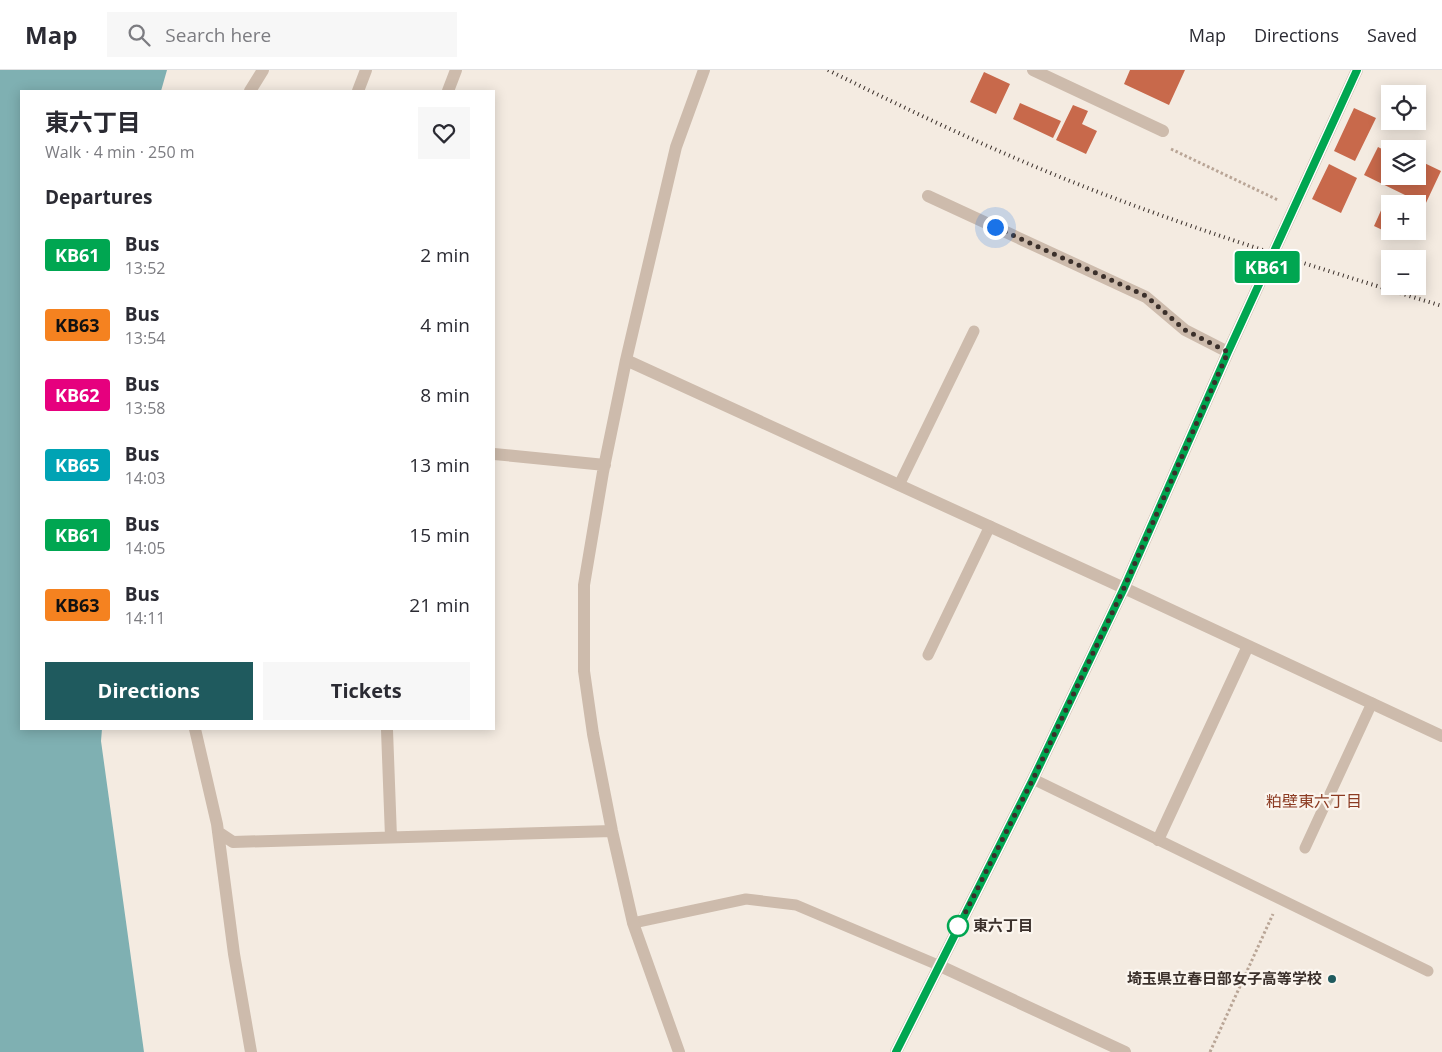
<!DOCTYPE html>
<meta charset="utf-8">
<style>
:root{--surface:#fff;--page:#f7f7f7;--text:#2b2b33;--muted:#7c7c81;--line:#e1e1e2;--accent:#1f5a5e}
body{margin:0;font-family:"Open Sans","Noto Sans JP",sans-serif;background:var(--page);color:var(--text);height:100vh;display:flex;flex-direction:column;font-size:19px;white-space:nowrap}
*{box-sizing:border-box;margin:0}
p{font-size:16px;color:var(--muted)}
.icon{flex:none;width:28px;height:28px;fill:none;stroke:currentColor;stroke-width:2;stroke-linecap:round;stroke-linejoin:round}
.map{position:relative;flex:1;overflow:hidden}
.details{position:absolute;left:20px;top:20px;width:475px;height:640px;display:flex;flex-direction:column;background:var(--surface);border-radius:0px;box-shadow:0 2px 12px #0003}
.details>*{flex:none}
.badge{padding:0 10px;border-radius:4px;font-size:18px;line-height:32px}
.tools{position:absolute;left:1381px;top:15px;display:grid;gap:10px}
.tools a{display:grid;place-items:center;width:45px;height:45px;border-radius:0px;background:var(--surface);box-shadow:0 2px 12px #0003;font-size:25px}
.you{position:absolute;width:25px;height:25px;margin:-12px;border:4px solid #fff;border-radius:50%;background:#1a73e8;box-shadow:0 0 0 8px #1a73e833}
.map>.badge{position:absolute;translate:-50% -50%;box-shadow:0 0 0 2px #fff}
h2{padding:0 25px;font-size:19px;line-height:45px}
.round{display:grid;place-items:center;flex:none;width:52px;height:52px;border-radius:0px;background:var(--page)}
.summary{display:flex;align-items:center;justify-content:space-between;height:85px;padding:0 25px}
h1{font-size:24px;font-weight:700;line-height:38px}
.cta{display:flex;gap:10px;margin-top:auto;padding:10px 25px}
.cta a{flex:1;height:58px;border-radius:0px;background:var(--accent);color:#fff;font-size:20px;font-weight:700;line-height:58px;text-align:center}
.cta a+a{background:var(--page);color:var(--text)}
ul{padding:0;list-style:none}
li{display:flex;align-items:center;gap:15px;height:70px;padding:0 25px}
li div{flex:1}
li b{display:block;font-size:19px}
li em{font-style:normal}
li .badge{min-width:55px;font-weight:700;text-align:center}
header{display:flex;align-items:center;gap:30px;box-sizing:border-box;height:70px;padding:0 25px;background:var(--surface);border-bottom:1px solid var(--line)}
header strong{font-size:24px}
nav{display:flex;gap:28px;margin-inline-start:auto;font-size:18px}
.search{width:350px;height:45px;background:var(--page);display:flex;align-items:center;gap:12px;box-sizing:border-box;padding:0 18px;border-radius:0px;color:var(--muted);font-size:19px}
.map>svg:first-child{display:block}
.water{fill:#7fb0b2}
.building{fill:#c8694b}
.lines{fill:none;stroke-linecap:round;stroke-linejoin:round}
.path{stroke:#b9a596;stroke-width:3;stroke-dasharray:2.5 2.5;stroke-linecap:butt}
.lane{stroke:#cdbbac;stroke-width:11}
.street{stroke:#cdbbac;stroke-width:12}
.rail{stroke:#3b302b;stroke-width:4;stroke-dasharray:1 4;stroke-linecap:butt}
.line-casing{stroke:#fff;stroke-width:11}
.line{stroke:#00a651;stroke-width:8}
.walk{stroke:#3b302b;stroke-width:5;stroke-dasharray:0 9}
.stop-dot{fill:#fff;stroke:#00a651;stroke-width:2.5}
.poi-dot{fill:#1f5a5e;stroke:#fbf5ee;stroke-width:2}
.labels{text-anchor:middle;stroke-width:4.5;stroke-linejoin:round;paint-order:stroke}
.stop-label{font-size:15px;font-weight:bold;fill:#3b302b;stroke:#fbf5ee;text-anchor:start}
.poi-label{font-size:15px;font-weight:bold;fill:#3b302b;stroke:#fbf5ee;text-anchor:end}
.neighbourhood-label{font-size:16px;fill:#8c3b22;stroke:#fbf5ee}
</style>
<header>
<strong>Map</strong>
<div class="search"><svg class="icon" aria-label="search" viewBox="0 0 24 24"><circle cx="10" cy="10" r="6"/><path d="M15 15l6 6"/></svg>Search here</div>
<nav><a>Map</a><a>Directions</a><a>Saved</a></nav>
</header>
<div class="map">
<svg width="1442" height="982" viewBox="0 0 1442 982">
<rect width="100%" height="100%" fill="#f4ebe1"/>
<!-- water -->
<path class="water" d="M0 0H167L161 21H21V659H102L101 671 144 982H0Z"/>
<!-- building -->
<path class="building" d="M1130 0H1185L1169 35 1124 14Z
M984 2 1010 14 996 44 970 32Z
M1020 33 1061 51 1053 68 1013 49Z
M1073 35 1088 41 1082 54 1097 61 1086 84 1056 70Z
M1354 38 1376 48 1355 91 1334 81Z
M1378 77 1390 83V106H1418V90L1441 101 1425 135 1421 132 1418 138V134H1412L1403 130 1405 125 1364 105Z
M1329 94 1357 108 1341 143 1312 129Z
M1383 136 1390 139V161H1398L1395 166 1374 156Z"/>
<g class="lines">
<!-- path -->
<path class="path" d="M1171 79 1278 130
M1210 982 1273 844"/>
<!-- lane -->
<path class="lane" d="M899 415 974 261
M928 585 990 456
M1033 709 1428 901
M1305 778 1372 633
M633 853 746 829 796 835 938 895"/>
<!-- street -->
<path class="street" d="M1033 0 1163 61
M250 21 263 0
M358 21 366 0
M448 21 456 0
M928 126 1146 227 1185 260 1228 282
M626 290 1124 518 1442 666
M494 384 605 395
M195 659 217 754 234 884 251 982
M387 660 391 767
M218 762 233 772 612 761
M1158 770 1248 576
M938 895 1125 982
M679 982 633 853 612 761 593 664 584 601V515L603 402 626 290 676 77 704 0
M896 982 1033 709 1124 518 1228 282 1357 0"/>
<!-- rail -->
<path class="rail" d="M828 0C900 36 973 71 1048 102 1176 155 1309 195 1442 236"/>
</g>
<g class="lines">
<defs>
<path id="line" d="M896 982 1033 709 1124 518 1228 282 1357 0"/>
</defs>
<!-- line casing -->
<use href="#line" class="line-casing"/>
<!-- line -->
<use href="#line" class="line"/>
<!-- walk -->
<path class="walk" d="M958 856 956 861 1033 709 1124 518 1228 282 1185 260 1146 226 995 157"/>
</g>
<!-- markers -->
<circle class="stop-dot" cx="958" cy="856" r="10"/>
<circle class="poi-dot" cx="1332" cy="909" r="5"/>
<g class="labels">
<!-- stop labels -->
<g class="stop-label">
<text x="973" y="861">東六丁目</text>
</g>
<!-- poi labels -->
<g class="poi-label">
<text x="1322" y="914">埼玉県立春日部女子高等学校</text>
</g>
<!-- neighbourhood labels -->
<g class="neighbourhood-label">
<text x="1314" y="737">粕壁東六丁目</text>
</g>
</g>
</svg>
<div class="tools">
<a><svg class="icon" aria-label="locate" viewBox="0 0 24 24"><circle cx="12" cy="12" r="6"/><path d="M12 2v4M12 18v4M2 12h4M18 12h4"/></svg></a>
<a><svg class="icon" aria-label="layers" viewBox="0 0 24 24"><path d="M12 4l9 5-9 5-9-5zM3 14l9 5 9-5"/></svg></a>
<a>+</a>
<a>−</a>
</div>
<div class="you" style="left:995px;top:157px"></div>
<b class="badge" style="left:1267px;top:197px;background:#00a651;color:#fff">KB61</b>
<section class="details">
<div class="summary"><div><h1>東六丁目</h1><p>Walk · 4 min · 250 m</p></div><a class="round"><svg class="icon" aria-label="heart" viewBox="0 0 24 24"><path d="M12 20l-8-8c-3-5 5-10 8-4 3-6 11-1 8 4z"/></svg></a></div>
<h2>Departures</h2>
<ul>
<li><span class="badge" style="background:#00a651;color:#fff">KB61</span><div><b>Bus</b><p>13:52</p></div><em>2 min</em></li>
<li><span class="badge" style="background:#f58220;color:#111">KB63</span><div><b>Bus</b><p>13:54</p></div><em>4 min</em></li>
<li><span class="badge" style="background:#e6007e;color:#fff">KB62</span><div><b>Bus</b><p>13:58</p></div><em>8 min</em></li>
<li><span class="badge" style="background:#00a3b4;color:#fff">KB65</span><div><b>Bus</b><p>14:03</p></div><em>13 min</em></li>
<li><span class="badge" style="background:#00a651;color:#fff">KB61</span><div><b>Bus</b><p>14:05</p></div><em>15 min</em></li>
<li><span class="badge" style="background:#f58220;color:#111">KB63</span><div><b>Bus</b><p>14:11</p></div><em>21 min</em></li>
</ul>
<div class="cta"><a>Directions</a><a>Tickets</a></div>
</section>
</div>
